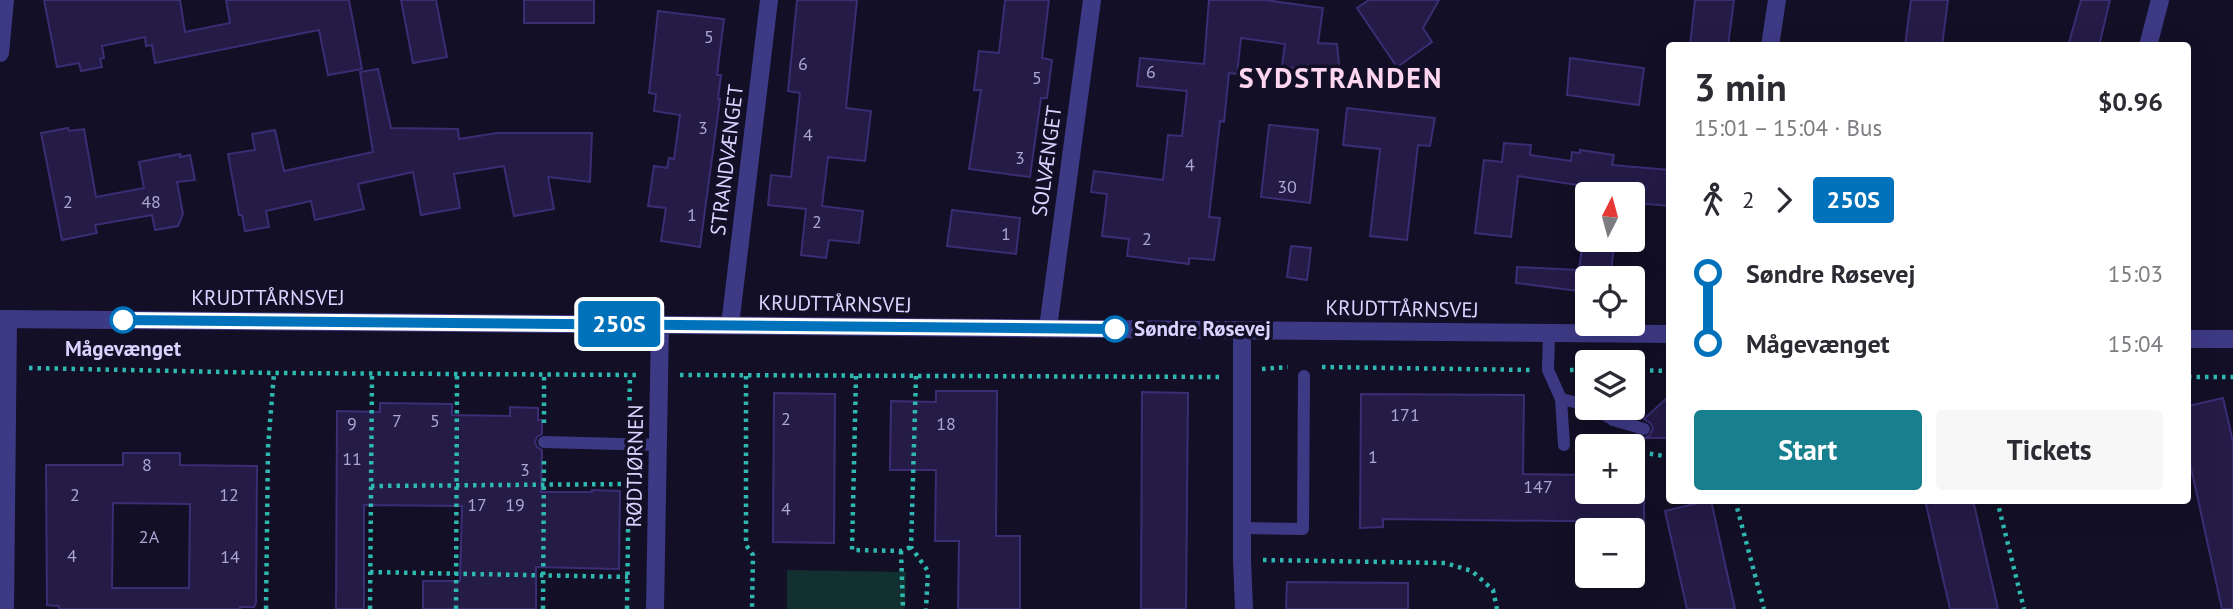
<!DOCTYPE html>
<meta charset="utf-8">
<style>
:root{--surface:#fff;--page:#f7f7f7;--text:#2b2b33;--muted:#7c7c81;--accent:#187f8f}
body{margin:0;font-family:"PT Sans",sans-serif;background:var(--page);color:var(--text);height:100vh;display:flex;flex-direction:column;font-size:26px;white-space:nowrap}
*{box-sizing:border-box;margin:0}
p{font-size:23px;color:var(--muted)}
.icon{flex:none;width:38px;height:38px;fill:none;stroke:currentColor;stroke-width:2;stroke-linecap:round;stroke-linejoin:round}
.map{position:relative;flex:1;overflow:hidden}
.drawer{position:absolute;left:1666px;top:42px;width:525px;height:462px;display:flex;flex-direction:column;background:var(--surface);border-radius:7px;box-shadow:0 7px 28px #0002}
.drawer>*{flex:none}
.badge{padding:0 14px;border-radius:5px;font-size:24px;line-height:46px}
.needle{width:46px;rotate:6deg}
.buttons{position:absolute;left:1575px;top:182px;display:grid;gap:14px}
.buttons a{display:grid;place-items:center;width:70px;height:70px;border-radius:7px;background:var(--surface);box-shadow:0 7px 28px #0002;font-size:35px}
.map>.badge{position:absolute;translate:-50% -50%;box-shadow:0 0 0 4px #fff}
.legs{display:flex;align-items:center;gap:10px;height:77px;padding:0 28px;font-size:23px}
.legs p{margin-inline-start:auto}
.head{display:flex;align-items:center;justify-content:space-between;height:119px;padding:0 28px}
h1{font-size:38px;font-weight:700;line-height:52px}
.button{display:flex;gap:14px;margin-top:auto;padding:14px 28px}
.button a{flex:1;height:80px;border-radius:7px;background:var(--accent);color:#fff;font-size:28px;font-weight:700;line-height:80px;text-align:center}
.button a+a{background:var(--page);color:var(--text)}
ul{padding:0 28px;list-style:none}
li{display:flex;align-items:center;gap:24px;height:70px;font-size:26px}
li i{display:grid;place-items:center;width:10px;height:100%;margin:0 9px;background:currentColor}
li i::after{content:'';width:18px;height:18px;margin:-9px;border:5px solid;border-radius:50%;background:var(--surface)}
li p{margin-inline-start:auto}
li:first-child i{background:linear-gradient(#0000 50%,currentColor 0)}
li:last-child i{background:linear-gradient(currentColor 50%,#0000 0)}
.map>svg:first-child{display:block}
.green{fill:#12302f}
.building{fill:#241b47;stroke:#3b2d73;stroke-width:2;fill-rule:evenodd}
.lines{fill:none;stroke-linecap:round;stroke-linejoin:round}
.path{stroke:#2fb8b0;stroke-width:4.5;stroke-dasharray:3.5 5;stroke-linecap:butt}
.service{stroke:#3d3a85;stroke-width:12}
.minor{stroke:#3d3a85;stroke-width:18}
.line-1-casing{stroke:#fff;stroke-width:16}
.line-1{stroke:#0072bc;stroke-width:10}
.stop-1-dot{fill:#fff;stroke:#0072bc;stroke-width:3.5}
.labels{text-anchor:middle;stroke-width:7;stroke-linejoin:round;paint-order:stroke}
.number-label{font-size:18px;fill:#aca6d1}
.street-label{font-size:21px;fill:#d9d4ff;stroke:#130f26}
.stop-label{font-size:21px;font-weight:bold;fill:#d9d4ff;stroke:#130f26;text-anchor:start}
.district-label{font-size:28px;font-weight:bold;letter-spacing:2px;fill:#ffd6f0;stroke:#130f26}
</style>
<div class="map">
<svg width="2233" height="609" viewBox="0 0 2233 609">
<rect width="100%" height="100%" fill="#130f26"/>
<!-- green -->
<path class="green" d="M787 570 906 572 905 609H787Z"/>
<!-- building -->
<path class="building" d="M44 0H180L185 32 230 23 226 0H349L362 69 328 75 319 30 155 63 152 45 146 46 145 37 102 46 104 58 100 59 102 67 81 71 79 63 57 67Z
M401 0H436L447 57 413 63Z
M524 0H594V23H524Z
M797 0H857L846 108 871 111 865 161 828 157 822 206 863 211 859 243 829 240 826 258 801 255 806 209 768 205 771 175 791 177 800 93 788 91Z
M1005 0H1049L1042 58 1052 60 1047 98H1041L1030 177 969 169 981 90H974L979 51 999 53Z
M1209 0H1265L1323 8 1318 43 1337 44 1340 74 1282 66 1285 44 1241 38 1237 74 1229 73 1224 122 1220 121 1209 217 1220 218 1214 260 1189 258V264L1127 256 1129 239 1102 236 1107 194 1091 192 1094 171 1163 180 1168 135 1182 136 1187 91 1137 86 1140 58 1204 64Z
M1369 0H1439L1423 28 1432 42 1397 67 1357 8Z
M1695 0H1734L1728 46H1690Z
M1911 0H1948L1942 46H1905Z
M2081 0H2110L2099 46H2068Z
M658 11 724 19 717 75H721L718 99H720L700 247 661 241 666 208 648 206 654 166 667 168 669 158 674 159 680 115 654 111 656 94 649 93Z
M1570 58 1644 68 1639 105 1567 95Z
M378 69 391 128 458 129 459 139 497 133H592L590 182 548 177 554 209 514 216 504 166 454 174 460 208 421 215 413 172 358 184 364 209 315 220 311 201 266 211 269 227 245 231 242 215H239L228 154 255 150 252 134 275 130 284 171 373 152 360 72Z
M1347 108 1435 118 1430 146 1418 145 1407 240 1370 236 1380 149 1343 145Z
M1269 125 1318 130 1310 203 1261 197Z
M68 128 69 131 84 129 96 197 144 188 139 162 180 154V157L190 155 195 180 177 182 183 214 178 226 155 230 152 215 95 225 97 233 62 240 41 133Z
M1504 143 1531 145 1530 155 1571 161 1572 152 1580 153V150L1614 155 1612 165 1670 170V206L1637 203 1638 194H1597L1598 188 1518 176 1511 237 1475 233 1484 160 1502 162Z
M952 210 1020 218 1016 254 947 246Z
M1583 240H1615L1610 278H1587V292L1516 283 1517 267 1579 270Z
M1291 246 1311 248 1307 280 1287 277Z
M936 391H997L996 536H1020V609H958L959 541H935L936 470H890L891 401 936 402Z
M1142 392 1188 393 1186 609H1141Z
M774 393 835 394 834 543 773 542Z
M1361 394 1524 395 1523 474 1587 475V492H1644V522L1383 519V527L1360 528Z
M1670 395V438H1644L1650 435 1653 428 1650 423 1644 419Z
M2223 398 2233 442V609H2222L2188 454V406Z
M380 403 452 404V415L510 416V407L538 408V420H542V434L537 437 535 442 537 447 542 450 541 492H592V490L620 491 619 569 536 567V609H423V581H460L462 506 364 505V609H336L337 411 380 412Z
M123 453H180V465L257 466 256 603 254 607H240V609H59V606L47 605 46 465H123ZM113 503 190 504 189 588H112Z
M1711 500 1735 609H1687L1665 511Z
M1925 500H1973L1998 609H1950Z
M1287 582 1408 583V609H1286Z"/>
<g class="lines">
<!-- path -->
<path class="path" d="M1322 367 1530 370
M29 368 274 373 640 375
M1262 369 1288 367
M1570 370H1587
M1633 370 1670 371
M680 375 1221 377
M746 376V545L753 555 752 609
M856 376 852 550 901 551 911 547
M916 376 911 547 928 571 926 609
M2188 377H2233
M544 423V375
M629 426 630 375
M1633 451 1670 457
M371 486 629 484
M1735 500 1764 609
M1997 500 2024 609
M901 551 903 609
M1263 560 1445 563 1472 571 1493 590 1497 609
M370 572 628 577
M266 609 268 447 274 373
M370 609 372 374
M456 609 457 374
M543 609 544 459
M627 609 629 463"/>
<!-- service -->
<path class="service" d="M1549 333 1548 370 1561 399 1564 445
M1561 399 1587 405
M1594 408 1613 420 1644 429
M544 442 658 445
M1242 528 1303 529 1304 376"/>
<!-- minor -->
<path class="minor" d="M1770 46 1777 0
M2148 46 2160 0
M0 53 5 0
M0 319 1670 334
M730 325 769 0
M1048 328 1092 0
M1242 330V560L1244 609
M2188 339H2233
M5 609 8 319
M655 609 660 324"/>
</g>
<g class="lines">
<defs>
<path id="line-1" d="M123 320 1115 329"/>
</defs>
<!-- line-1 casing -->
<use href="#line-1" class="line-1-casing"/>
<!-- line-1 -->
<use href="#line-1" class="line-1"/>
</g>
<!-- markers -->
<g class="stop-1-dot">
<circle cx="123" cy="320" r="12"/>
<circle cx="1115" cy="329" r="12"/>
</g>
<g class="labels">
<!-- number labels -->
<g class="number-label">
<text x="709" y="43">5</text>
<text x="803" y="70">6</text>
<text x="1151" y="78">6</text>
<text x="1037" y="84">5</text>
<text x="703" y="134">3</text>
<text x="808" y="141">4</text>
<text x="1020" y="164">3</text>
<text x="1190" y="171">4</text>
<text x="1287" y="193">30</text>
<text x="68" y="208">2</text>
<text x="151" y="208">48</text>
<text x="692" y="221">1</text>
<text x="817" y="228">2</text>
<text x="1006" y="240">1</text>
<text x="1147" y="245">2</text>
<text x="1405" y="421">171</text>
<text x="786" y="425">2</text>
<text x="397" y="427">7</text>
<text x="435" y="427">5</text>
<text x="352" y="430">9</text>
<text x="946" y="430">18</text>
<text x="1373" y="463">1</text>
<text x="352" y="465">11</text>
<text x="147" y="471">8</text>
<text x="525" y="476">3</text>
<text x="1538" y="493">147</text>
<text x="75" y="501">2</text>
<text x="229" y="501">12</text>
<text x="477" y="511">17</text>
<text x="515" y="511">19</text>
<text x="786" y="515">4</text>
<text x="149" y="543">2A</text>
<text x="72" y="562">4</text>
<text x="230" y="563">14</text>
</g>
<!-- street labels -->
<g class="street-label">
<text transform="translate(727 160) rotate(-83)" y="7">STRANDVÆNGET</text>
<text transform="translate(1047 161) rotate(-82)" y="7">SOLVÆNGET</text>
<text x="268" y="305">KRUDTTÅRNSVEJ</text>
<text transform="translate(835 304) rotate(1)" y="7">KRUDTTÅRNSVEJ</text>
<text transform="translate(1402 309) rotate(1)" y="7">KRUDTTÅRNSVEJ</text>
<text transform="translate(635 466) rotate(-89)" y="7">RØDTJØRNEN</text>
</g>
<!-- stop labels -->
<g class="stop-label">
<text x="1134" y="336">Søndre Røsevej</text>
<text x="123" y="356" text-anchor="middle">Mågevænget</text>
</g>
<!-- district labels -->
<g class="district-label">
<text x="1341" y="88">SYDSTRANDEN</text>
</g>
</g>
</svg>
<div class="buttons">
<a><svg class="needle" viewBox="-14 -14 28 28"><path d="M0-13l5 13h-10z" fill="#e53935"/><path d="M0 13l5-13h-10z" fill="#7c7c81"/></svg></a>
<a><svg class="icon" aria-label="locate" viewBox="0 0 24 24"><circle cx="12" cy="12" r="6"/><path d="M12 2v4M12 18v4M2 12h4M18 12h4"/></svg></a>
<a><svg class="icon" aria-label="layers" viewBox="0 0 24 24"><path d="M12 4l9 5-9 5-9-5zM3 14l9 5 9-5"/></svg></a>
<a>+</a>
<a>−</a>
</div>
<b class="badge" style="left:619px;top:324px;background:#0072bc;color:#fff">250S</b>
<section class="drawer">
<div class="head"><div><h1>3 min</h1><p>15:01 – 15:04 · Bus</p></div><b>$0.96</b></div>
<div class="legs"><svg class="icon" aria-label="walk" viewBox="0 0 24 24"><circle cx="13" cy="4" r="2"/><path d="M13 8l-2 6 4 7M11 14l-3 7M7 12l3-4h3l4 4"/></svg>2<svg class="icon" aria-label="forward" viewBox="0 0 24 24"><path d="M9 5l7 7-7 7"/></svg><b class="badge" style="background:#0072bc;color:#fff">250S</b></div>
<ul>
<li><i style="color:#0072bc"></i><b>Søndre Røsevej</b><p>15:03</p></li>
<li><i style="color:#0072bc"></i><b>Mågevænget</b><p>15:04</p></li>
</ul>
<div class="button"><a>Start</a><a>Tickets</a></div>
</section>
</div>
